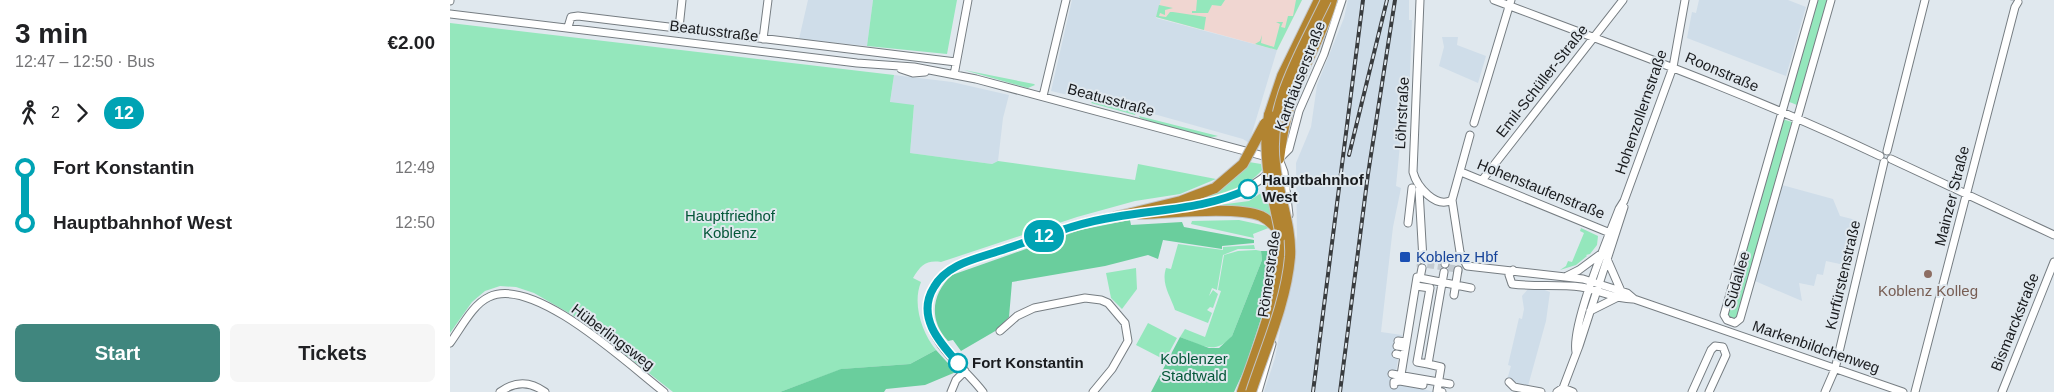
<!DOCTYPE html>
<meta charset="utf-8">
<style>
:root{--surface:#fff;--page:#f6f6f6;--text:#202124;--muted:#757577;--accent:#40867e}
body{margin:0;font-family:Helvetica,sans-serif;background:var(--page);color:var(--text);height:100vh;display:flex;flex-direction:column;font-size:19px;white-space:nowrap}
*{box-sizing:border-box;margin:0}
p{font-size:16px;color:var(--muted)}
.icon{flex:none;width:28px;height:28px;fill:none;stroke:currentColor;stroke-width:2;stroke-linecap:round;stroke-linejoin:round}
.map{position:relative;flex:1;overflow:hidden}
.side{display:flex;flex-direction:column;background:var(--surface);width:450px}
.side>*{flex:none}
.badge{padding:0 10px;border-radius:16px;font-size:18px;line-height:32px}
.map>.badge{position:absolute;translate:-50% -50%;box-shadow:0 0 0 2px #fff}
.legs{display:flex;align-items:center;gap:8px;height:55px;padding:0 15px;font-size:16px}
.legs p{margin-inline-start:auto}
.headline{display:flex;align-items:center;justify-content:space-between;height:85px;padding:0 15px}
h1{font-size:28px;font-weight:600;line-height:38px}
.cta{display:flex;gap:10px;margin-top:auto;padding:10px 15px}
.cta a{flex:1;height:58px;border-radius:8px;background:var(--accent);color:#fff;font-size:20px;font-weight:600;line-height:58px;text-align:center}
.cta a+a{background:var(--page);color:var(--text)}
ul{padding:0 15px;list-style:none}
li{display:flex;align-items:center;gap:18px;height:55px;font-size:19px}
li i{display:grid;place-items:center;width:8px;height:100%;margin:0 6px;background:currentColor}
li i::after{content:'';width:12px;height:12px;margin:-6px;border:4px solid;border-radius:50%;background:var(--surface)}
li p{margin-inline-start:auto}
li:first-child i{background:linear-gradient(#0000 50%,currentColor 0)}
li:last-child i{background:linear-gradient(currentColor 50%,#0000 0)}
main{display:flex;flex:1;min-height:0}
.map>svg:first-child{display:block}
.built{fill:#cfdde9}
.medical{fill:#f0d6d1}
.green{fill:#94e7bc}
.forest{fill:#6ace9d}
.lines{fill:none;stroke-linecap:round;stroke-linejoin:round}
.minor-tunnel{stroke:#c2c9cf;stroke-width:7;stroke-dasharray:7 3.5;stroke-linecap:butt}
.minor-casing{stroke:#767d82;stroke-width:9}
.highway-casing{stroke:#c3c4c4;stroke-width:12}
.minor{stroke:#fff;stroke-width:7}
.highway{stroke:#b28431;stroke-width:10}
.rail-casing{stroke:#393c3f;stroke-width:4}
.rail{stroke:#e0e8ee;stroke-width:2;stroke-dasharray:5.5;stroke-linecap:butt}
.highway-bridge-casing{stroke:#c3c4c4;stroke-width:12;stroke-linecap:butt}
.highway-bridge{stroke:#b28431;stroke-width:10}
.line-1-casing{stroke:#fff;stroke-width:11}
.line-1{stroke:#00a3b4;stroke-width:8}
.stop-1-dot{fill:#fff;stroke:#00a3b4;stroke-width:2.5}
.transit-dot{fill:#1a4fb4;stroke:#e0e8ee;stroke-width:2}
.education-dot{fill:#8d6e63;stroke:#e0e8ee;stroke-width:2}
.labels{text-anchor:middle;stroke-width:4;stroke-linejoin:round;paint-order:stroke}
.street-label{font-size:15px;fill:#191b1e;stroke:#e0e8ee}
.stop-label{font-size:15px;font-weight:bold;fill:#191b1e;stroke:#e0e8ee;text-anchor:start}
.park-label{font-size:15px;fill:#045739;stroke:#e0e8ee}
.transit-label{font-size:15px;fill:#164399;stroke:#e0e8ee;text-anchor:start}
.education-label{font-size:15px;fill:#785e54;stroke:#e0e8ee}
</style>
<main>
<section class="side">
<div class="headline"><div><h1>3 min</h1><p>12:47 – 12:50 · Bus</p></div><b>€2.00</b></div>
<div class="legs"><svg class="icon" aria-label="walk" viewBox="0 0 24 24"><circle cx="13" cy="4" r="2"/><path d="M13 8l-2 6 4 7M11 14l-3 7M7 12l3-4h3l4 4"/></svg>2<svg class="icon" aria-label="forward" viewBox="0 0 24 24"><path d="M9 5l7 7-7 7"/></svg><b class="badge" style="background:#00a3b4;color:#fff">12</b></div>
<ul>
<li><i style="color:#00a3b4"></i><b>Fort Konstantin</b><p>12:49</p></li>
<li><i style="color:#00a3b4"></i><b>Hauptbahnhof West</b><p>12:50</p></li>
</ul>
<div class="cta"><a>Start</a><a>Tickets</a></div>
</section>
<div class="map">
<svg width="1604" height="392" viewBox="0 0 1604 392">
<rect width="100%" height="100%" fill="#e0e8ee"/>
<!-- built -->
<path class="built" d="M358 0H423L417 46 349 39Z
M622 0H711L706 18 827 50 799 143 793 139 636 95 635 99 601 91Z
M898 0H959V20H962L959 103H954L946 186 951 188 943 227 931 332 952 335 944 383 986 392H814L825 358 847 237 846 163 861 127 867 85 894 18Z
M1249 0H1338L1356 7 1336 76 1237 38 1242 12 1246 13Z
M992 37H1008L1007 45 1036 56 1028 83 989 66 994 47Z
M444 75 502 82 559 95 553 118 548 161 542 164 460 153 464 106 440 103Z
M1332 185 1383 199 1390 216 1410 221 1399 266 1376 261 1373 275 1367 274 1364 286 1349 283 1352 301 1305 281Z
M1078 289H1092L1100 292 1096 321 1078 386 1057 380 1061 366 1058 365 1069 318 1072 319 1074 309 1072 296Z"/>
<!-- medical -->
<path class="medical" d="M711 0H852L827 50 706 17Z"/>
<!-- green -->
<path class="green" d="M423 0H507L497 54 417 46Z
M747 0H775L771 6 762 5 758 13H742V11H746Z
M846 0H852L827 50 805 44 810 41 812 35 811 43 824 47 830 24 826 22H833L831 27 835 28 838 16H843Z
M1367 0H1377L1347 105 1337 101Z
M709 5 723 8 715 10V15L710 13 709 16 716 17 720 12H723L756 17 754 30 706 17Z
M0 23 444 75 440 102 464 105 460 153 542 164 548 161 685 180 688 164 766 179 730 194 685 201 627 217 491 262C476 260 471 265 463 278L471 282C462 304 472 333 486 350L460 364 392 369 330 392H223L131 320 84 293 66 287 50 286 35 291 22 302 0 333Z
M514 70 584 84 585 85 578 88Z
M643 101 685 111 686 113 685 115 641 103Z
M689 116 768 136C750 141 708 124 690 118Z
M1332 119 1342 122 1286 320 1277 317Z
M799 162 811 164 812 170C797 188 770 195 747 200L773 188Z
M817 189 823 218 754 207 799 201Z
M789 220 821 227 803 234 804 238 741 224 742 221Z
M1131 228 1148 236 1147 245 1140 254 1136 255 1137 256 1126 265 1110 270 1116 266 1118 261 1122 262 1134 233 1130 231Z
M728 244 773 250V247L804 245 805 249H788L773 255 767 290 762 288 759 296 763 290 768 294 763 308 760 307 757 310 762 313 758 323 725 310C720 295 711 284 716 268L721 269Z
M806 250 811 251 812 260 782 336C765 356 751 345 730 337L735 329 755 337 771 291 768 290 774 255 788 251Z
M686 268 687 289 672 309 661 298 656 273Z
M698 323 727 338 715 360 686 345Z"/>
<!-- forest -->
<path class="forest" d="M680 220 681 225 732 222 734 227 804 240V243L772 246V249L713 240 708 259 698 255 655 266 562 282 559 317 547 330 511 351 503 340 498 341C478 320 482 293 502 275L630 230Z
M811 251H827L819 294 795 368 784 392H701L730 337 759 348H769L782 336 812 260Z
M486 350 506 372 475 385 436 389 434 392H330L391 369 460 364Z"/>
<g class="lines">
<!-- minor-tunnel -->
<path class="minor-tunnel" d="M1564 1V0
M967 263 1013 270"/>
<defs>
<path id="minor" d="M970 0 963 172C967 187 986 209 1002 200
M1044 0C1174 49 1304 96 1430 156
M1364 0 1274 315 1277 320 1285 323 1290 319 1381 0
M0 1V0
M0 14 407 63 464 67 526 79 821 158
M118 27 121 17 128 16 506 62
M229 28 232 0
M313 39 318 0
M451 69 463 73 475 72
M504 75 518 0
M593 96 616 0
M1024 123 1061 0
M1437 151 1475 0
M829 159 834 172 839 215
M1441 159 1604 235
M828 160 839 149 849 111 874 54 892 0
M1011 172 1160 233
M1033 179 1173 0
M969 190 973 260
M1002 200 1010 252 1017 266 1133 279 1177 293 1184 299
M1002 200 1020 135
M725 208C761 202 793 197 821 171
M958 223 962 188
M1157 259 1171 291
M995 264 996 258
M1063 270 1059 275 1062 284C1086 287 1108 284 1131 287 1149 290 1167 300 1184 299L1453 392
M1117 276 1129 270 1152 253
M970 278 1021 288
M966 286 980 288 967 362 978 364
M1004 295 1008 270
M1140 311 1168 297
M550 331 567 316 584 308 635 298 651 300 658 303 675 323 678 341 662 369 643 392
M948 341 956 342
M0 343C11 328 23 304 39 297 84 275 179 365 214 392
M947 346 955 347
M1126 352C1121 325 1158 238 1169 209L1174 201 1223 67 1235 0
M946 354 954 356
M942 374 1000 384
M950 381 973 385
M1059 382 1064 387 1091 392
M944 385V382L950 381 967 277 970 278 972 268
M1113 388 1123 392
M50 392C65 381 80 381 95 392
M501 392 506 380 515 371
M533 392C515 368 483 347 478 315 475 299 484 282 497 272 511 261 533 257 550 251 589 238 627 222 668 216
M808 392 822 344
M992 392 987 391 991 367 978 364 994 272
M1107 392 1113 388 1129 346 1174 207
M1242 392 1261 350 1265 346 1273 347 1276 355 1259 392
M1375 392 1385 369 1434 162
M1465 392 1565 7 1568 2
M1552 392 1604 262"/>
<path id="highway" d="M819 115 832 76 869 0
M829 159C832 137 835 116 843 96 854 63 873 34 882 0
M690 214C718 213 788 206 811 216 819 220 829 229 832 238 839 268 803 360 792 392
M665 217 731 201 765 188"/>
</defs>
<!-- minor casing -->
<use href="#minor" class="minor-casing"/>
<!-- highway casing -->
<use href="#highway" class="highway-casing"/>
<!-- minor -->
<use href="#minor" class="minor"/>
<!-- highway -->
<use href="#highway" class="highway"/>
<defs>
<path id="rail" d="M899 155 937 0
M863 392 913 0
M890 392 918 174 945 0"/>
</defs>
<!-- rail casing -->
<use href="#rail" class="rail-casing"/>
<!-- rail -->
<use href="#rail" class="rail"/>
<defs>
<path id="highway-bridge" d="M819 115C811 156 823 196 831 236
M765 188 793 164 815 123
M801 392C815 349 836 303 840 257 842 226 828 195 825 164 817 105 852 51 876 0"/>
</defs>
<!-- highway-bridge casing -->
<use href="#highway-bridge" class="highway-bridge-casing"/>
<!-- highway-bridge -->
<use href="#highway-bridge" class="highway-bridge"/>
</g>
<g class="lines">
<defs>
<path id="line-1" d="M508 363C489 342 466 316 484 287 497 264 526 259 549 251 587 239 625 223 665 217 710 209 756 209 798 189"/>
</defs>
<!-- line-1 casing -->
<use href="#line-1" class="line-1-casing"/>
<!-- line-1 -->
<use href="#line-1" class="line-1"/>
</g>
<!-- markers -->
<g class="stop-1-dot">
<circle cx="798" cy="189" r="9"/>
<circle cx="508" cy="363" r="9"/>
</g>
<rect class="transit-dot" x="949" y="251" width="12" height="12" rx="2.5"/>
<circle class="education-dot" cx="1478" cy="274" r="5"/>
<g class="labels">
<!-- street labels -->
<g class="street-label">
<text transform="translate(264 31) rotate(7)" y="5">Beatusstraße</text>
<text transform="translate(1272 72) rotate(23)" y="5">Roonstraße</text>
<text transform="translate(850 76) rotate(-69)" y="5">Karthäuserstraße</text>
<text transform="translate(1092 81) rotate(-52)" y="5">Emil-Schüller-Straße</text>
<text transform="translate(661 100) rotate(15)" y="5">Beatusstraße</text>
<text transform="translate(1191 112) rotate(-71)" y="5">Hohenzollernstraße</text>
<text transform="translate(952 113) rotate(-87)" y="5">Löhrstraße</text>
<text transform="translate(1091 189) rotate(22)" y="5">Hohenstaufenstraße</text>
<text transform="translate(1502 196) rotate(-76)" y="5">Mainzer Straße</text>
<text transform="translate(819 274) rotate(-82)" y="5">Römerstraße</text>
<text transform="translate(1393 275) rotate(-77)" y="5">Kurfürstenstraße</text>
<text transform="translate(1287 280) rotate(-74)" y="5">Südallee</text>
<text transform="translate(1565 322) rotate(-68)" y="5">Bismarckstraße</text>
<text transform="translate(163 337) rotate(37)" y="5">Hüberlingsweg</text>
<text transform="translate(1366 347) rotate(19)" y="5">Markenbildchenweg</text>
</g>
<!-- stop labels -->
<g class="stop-label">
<text x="812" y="185">Hauptbahnhof<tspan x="812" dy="17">West</tspan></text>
<text x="522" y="368">Fort Konstantin</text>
</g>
<!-- park labels -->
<g class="park-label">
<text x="280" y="221">Hauptfriedhof<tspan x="280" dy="17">Koblenz</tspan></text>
<text x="744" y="364">Koblenzer<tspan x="744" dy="17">Stadtwald</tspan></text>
</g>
<!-- transit labels -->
<g class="transit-label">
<text x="966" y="262">Koblenz Hbf</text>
</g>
<!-- education labels -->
<g class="education-label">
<text x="1478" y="296">Koblenz Kolleg</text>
</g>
</g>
</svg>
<b class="badge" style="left:594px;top:236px;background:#00a3b4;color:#fff">12</b>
</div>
</main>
